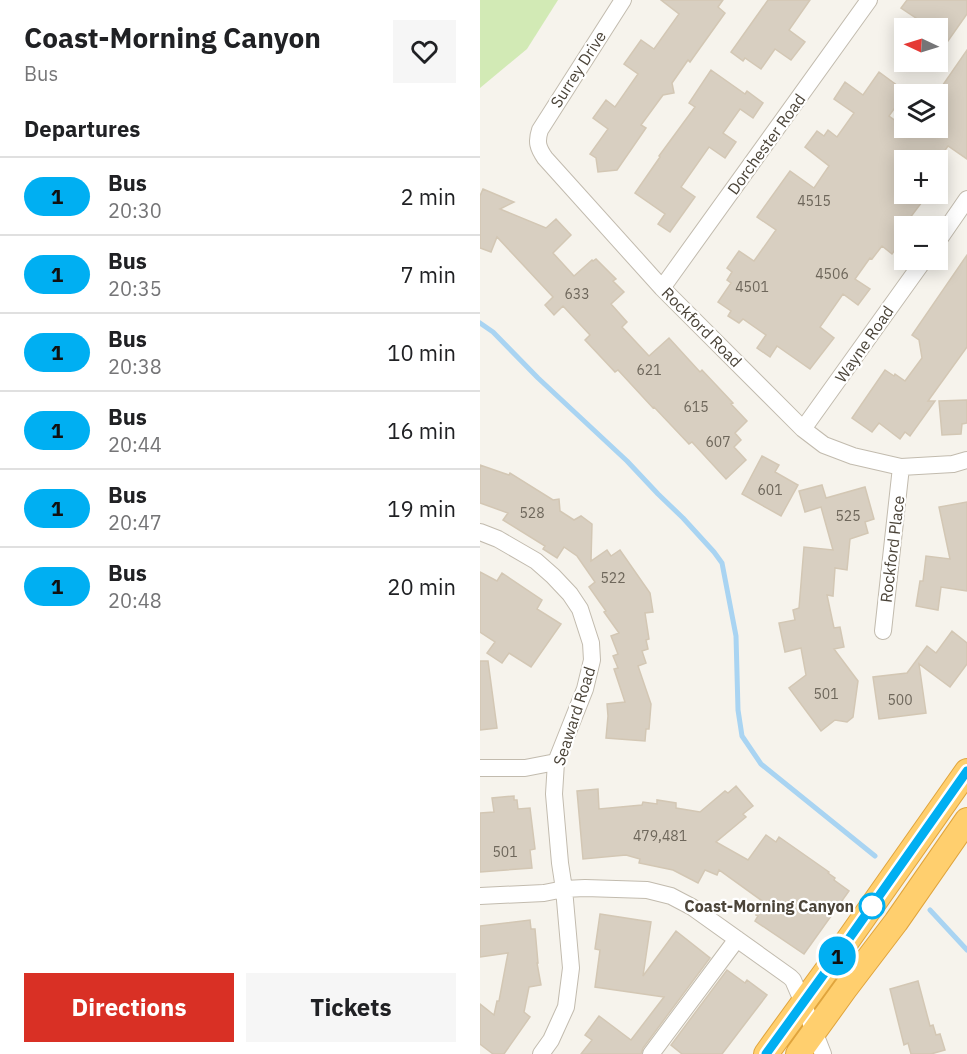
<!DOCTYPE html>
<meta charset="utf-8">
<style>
:root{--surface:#fff;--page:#f6f6f6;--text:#202124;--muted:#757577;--line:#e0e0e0;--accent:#d93025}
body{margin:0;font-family:"IBM Plex Sans",sans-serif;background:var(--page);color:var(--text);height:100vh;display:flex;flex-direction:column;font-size:22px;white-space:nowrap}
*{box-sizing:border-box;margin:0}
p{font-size:20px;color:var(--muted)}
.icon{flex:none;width:33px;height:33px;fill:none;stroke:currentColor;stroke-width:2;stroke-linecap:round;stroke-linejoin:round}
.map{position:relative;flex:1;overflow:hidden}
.sheet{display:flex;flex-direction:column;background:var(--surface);width:480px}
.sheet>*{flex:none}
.badge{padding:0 12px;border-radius:20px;font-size:21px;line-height:39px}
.needle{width:39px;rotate:274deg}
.tools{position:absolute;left:414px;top:18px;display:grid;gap:12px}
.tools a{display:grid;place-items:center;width:54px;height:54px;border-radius:0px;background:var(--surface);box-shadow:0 3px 15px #0003;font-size:30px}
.map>.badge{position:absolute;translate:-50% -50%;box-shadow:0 0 0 3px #fff}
h2{padding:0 24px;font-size:22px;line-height:54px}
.round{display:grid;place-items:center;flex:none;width:63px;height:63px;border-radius:0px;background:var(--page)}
.overview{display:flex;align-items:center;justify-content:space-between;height:102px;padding:0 24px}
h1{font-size:28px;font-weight:700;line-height:45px}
.button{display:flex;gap:12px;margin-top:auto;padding:12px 24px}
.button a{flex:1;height:69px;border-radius:0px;background:var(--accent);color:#fff;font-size:24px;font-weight:700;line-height:69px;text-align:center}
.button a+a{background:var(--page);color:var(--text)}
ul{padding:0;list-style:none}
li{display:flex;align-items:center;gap:18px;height:78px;padding:0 24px;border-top:2px solid var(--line)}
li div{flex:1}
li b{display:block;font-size:22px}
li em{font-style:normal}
li .badge{min-width:66px;font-weight:700;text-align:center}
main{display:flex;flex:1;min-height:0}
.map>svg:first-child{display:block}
.green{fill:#d2eab5}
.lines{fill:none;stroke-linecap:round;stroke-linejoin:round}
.stream{stroke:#a9d4f2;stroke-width:5}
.building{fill:#d8cfc1;stroke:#d3c7b4;stroke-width:1.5}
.minor-casing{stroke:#c2bbae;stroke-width:18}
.highway-casing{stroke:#e0a43c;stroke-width:26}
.minor{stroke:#fff;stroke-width:16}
.highway{stroke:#ffcf6e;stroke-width:24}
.line-casing{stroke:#fff;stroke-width:14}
.line{stroke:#00aff2;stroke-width:9}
.stop-dot{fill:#fff;stroke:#00aff2;stroke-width:3}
.labels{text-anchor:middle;stroke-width:4.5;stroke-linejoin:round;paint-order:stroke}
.number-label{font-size:14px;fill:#6e675b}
.street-label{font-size:16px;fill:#4b4439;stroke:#fff}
.stop-label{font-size:16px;font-weight:bold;fill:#4b4439;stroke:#fff;text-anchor:end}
</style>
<main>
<section class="sheet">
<div class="overview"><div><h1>Coast-Morning Canyon</h1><p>Bus</p></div><a class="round"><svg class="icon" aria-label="heart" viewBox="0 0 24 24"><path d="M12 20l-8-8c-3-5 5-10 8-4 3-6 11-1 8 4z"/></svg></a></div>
<h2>Departures</h2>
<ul>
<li><span class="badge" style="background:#00aff2;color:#111">1</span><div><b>Bus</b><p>20:30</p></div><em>2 min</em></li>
<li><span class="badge" style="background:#00aff2;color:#111">1</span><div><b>Bus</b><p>20:35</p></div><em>7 min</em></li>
<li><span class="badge" style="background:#00aff2;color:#111">1</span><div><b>Bus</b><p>20:38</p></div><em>10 min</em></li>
<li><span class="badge" style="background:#00aff2;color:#111">1</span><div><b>Bus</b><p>20:44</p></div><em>16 min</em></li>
<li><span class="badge" style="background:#00aff2;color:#111">1</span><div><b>Bus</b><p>20:47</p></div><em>19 min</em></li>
<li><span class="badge" style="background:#00aff2;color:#111">1</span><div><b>Bus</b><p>20:48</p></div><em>20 min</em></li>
</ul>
<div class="button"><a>Directions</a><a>Tickets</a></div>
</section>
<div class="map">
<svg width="487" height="1054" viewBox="0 0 487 1054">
<rect width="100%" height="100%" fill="#f6f3ec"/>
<!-- green -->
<path class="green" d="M0 0H78L47 49 0 88Z"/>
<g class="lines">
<!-- stream -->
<path class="stream" d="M0 323 13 332 58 378 147 461 178 494 203 518 234 552 242 563 256 636 258 710 262 736 281 764 395 856
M450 910 487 950"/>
</g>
<!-- building -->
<path class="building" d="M181 0H243L238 7 245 13 210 62 208 60 192 83 194 93 183 95 161 125 166 128 137 170 118 172 116 158 110 154 128 129 113 118 126 100 135 107 158 74 144 64 161 40 174 49 199 14Z
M288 0H330L309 30 325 42 311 60 295 49 281 69 265 58 263 61 251 52Z
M427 0H487V14L468 41 458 33V28H451L421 8Z
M487 50V159L468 146 458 160H424V194H448L417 235 423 239 412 254 402 246 392 259 390 258 375 279 390 289 378 305 363 294 340 327 354 338 330 369 297 346 290 357 277 348 286 335 263 319 259 323 248 316 251 311 238 302 251 283 247 280 252 272 247 268 259 251 274 261 296 230 277 217 310 171 334 188 349 166 325 147 337 131 344 136 348 130 357 137 374 113 354 99 365 82 383 95 399 72 426 92 409 116 434 134 439 128H458V92Z
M231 70 265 94 267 91 283 103 273 118 260 109 243 133 256 142 245 158 229 147 201 187 215 197 190 232 178 224 185 214 155 193 180 157 179 156 215 107 209 103Z
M3 189 34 202 20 209 66 228 76 219 91 235 73 253 94 276 112 260 113 261 116 259 136 279 133 281 144 292 131 304 147 322 142 327 169 356 189 338 220 372 222 370 253 403 251 404 267 421 255 433 261 440 254 447 266 460 246 479 212 442 209 444 174 407 173 408 138 370 135 372 105 340 110 335 83 306 74 315 65 305 73 297 17 237 11 252 0 248V196Z
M487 255V347L448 401H455L430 436 425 432 420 439 399 423 392 432 372 418 405 370 414 376 415 374 425 381 442 358 439 340 432 335Z
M487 400V423L482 424 481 434 462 435 459 401Z
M282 456 299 465 295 472 318 485 301 516 262 494Z
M0 465 23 473 29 475 30 473 73 500 79 499 80 511 94 520 101 516 112 524 111 561 127 550 131 556 140 550 170 593 173 612 165 613 169 639 166 640 168 649 162 651 166 663 158 666 171 704 169 729H166L165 741 126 738 128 716 127 704 145 702 134 669 138 668 133 656 138 654 131 636 139 633 124 612 126 611 109 587 115 582 97 556 84 547 77 558 63 549 65 546 23 520 28 513 0 503Z
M342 485 346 498 385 487 394 519 385 522 388 533 370 539 367 570 355 568 353 596 347 595 354 628 360 627 364 647 354 649 378 681 373 717 367 722 355 720 341 731 309 688 326 675 321 648 305 652 299 623 315 620 313 610 319 608 324 547 353 550 341 507 325 512 319 491Z
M487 502V591L461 587 458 610 436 606 440 581H443L446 556 470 559 459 507Z
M0 572 17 581 22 573 62 600 57 609 81 624 51 667 29 653 22 663 7 653 15 642 0 632Z
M472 631 487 643V664L470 687 439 664 446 713 399 719 393 677 427 673 447 646 456 653Z
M0 661H8L17 728 0 730Z
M256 786 273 806 263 814 266 817 236 842 268 860 286 835 296 842 299 837 349 872 348 873 355 878 354 880 369 891 324 954 275 921 278 916 276 915 285 903 239 870 237 875 225 870 218 883 193 870 159 863 160 859 146 855 103 859 97 791 118 789 119 809 162 805 163 802 177 804V800L196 803V808L220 812 245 791 248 793Z
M34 796V800H37L38 809 50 808 55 849 50 850 52 868 0 872V813L14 812 12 798Z
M120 914 171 922 163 976 196 931 230 958 163 1048 161 1054H101L112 1040 105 1035 119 1016 151 1040 184 997 115 987 120 950 115 949Z
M50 920 51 929H55L58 963H57L61 985 49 987 44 1012 50 1017 24 1054H13L0 1044V1004L14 1015 17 1001H19L28 953 0 957V926Z
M247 970 265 983 267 980 287 995 242 1054H202L191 1045Z
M438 981 450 1026 453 1025 456 1035 460 1034 465 1050 451 1054H431L428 1043 424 1045 410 989Z"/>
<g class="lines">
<defs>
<path id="minor" d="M143 0 60 130C56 142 58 148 65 158L182 288 323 429 344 445 373 456 421 467 473 464 487 460
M458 241 487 199
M182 288 389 0
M323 429 444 260
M0 532 18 539 56 561 73 576 90 594 100 609 111 643 112 660 105 689 76 762 74 794 80 863 84 889 91 968 86 1007 71 1040 61 1054
M403 631 421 467
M0 768H45L76 762
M0 896 64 893 84 889 105 888 167 890 191 896 212 907 310 977 313 980 323 1003 343 1054
M171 1054 257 939"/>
<path id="highway" d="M286 1054 349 967 487 771
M318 1054 365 989 416 922 487 820"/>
</defs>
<!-- minor casing -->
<use href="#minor" class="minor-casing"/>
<!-- highway casing -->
<use href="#highway" class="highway-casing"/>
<!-- minor -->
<use href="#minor" class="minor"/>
<!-- highway -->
<use href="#highway" class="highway"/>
</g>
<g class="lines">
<defs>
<path id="line" d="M286 1054 349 967 487 771"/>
</defs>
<!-- line casing -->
<use href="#line" class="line-casing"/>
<!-- line -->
<use href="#line" class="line"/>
</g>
<!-- markers -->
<circle class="stop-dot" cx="392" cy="906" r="12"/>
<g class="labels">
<!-- number labels -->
<g class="number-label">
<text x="334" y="206">4515</text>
<text x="352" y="279">4506</text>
<text x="272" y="292">4501</text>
<text x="97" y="299">633</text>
<text x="169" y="375">621</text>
<text x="216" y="412">615</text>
<text x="238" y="447">607</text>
<text x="290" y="495">601</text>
<text x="52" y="518">528</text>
<text x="368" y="521">525</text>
<text x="133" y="583">522</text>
<text x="346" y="699">501</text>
<text x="420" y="705">500</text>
<text x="180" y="841">479,481</text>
<text x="25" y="857">501</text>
</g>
<!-- street labels -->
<g class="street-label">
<text transform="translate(98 69) rotate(-57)" y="6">Surrey Drive</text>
<text transform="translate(286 144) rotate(-54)" y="6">Dorchester Road</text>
<text transform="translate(222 327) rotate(45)" y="6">Rockford Road</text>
<text transform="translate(384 344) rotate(-55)" y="6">Wayne Road</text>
<text transform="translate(412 549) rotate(-83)" y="6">Rockford Place</text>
<text transform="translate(94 716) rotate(-72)" y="6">Seaward Road</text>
</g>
<!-- stop labels -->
<g class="stop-label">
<text x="374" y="912">Coast-Morning Canyon</text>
</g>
</g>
</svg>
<div class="tools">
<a><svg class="needle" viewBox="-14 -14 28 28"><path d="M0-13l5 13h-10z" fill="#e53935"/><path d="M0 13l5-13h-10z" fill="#757577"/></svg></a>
<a><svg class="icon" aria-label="layers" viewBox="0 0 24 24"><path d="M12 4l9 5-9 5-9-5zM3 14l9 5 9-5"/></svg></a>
<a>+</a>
<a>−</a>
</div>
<b class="badge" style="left:357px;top:956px;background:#00aff2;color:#111">1</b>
</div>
</main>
